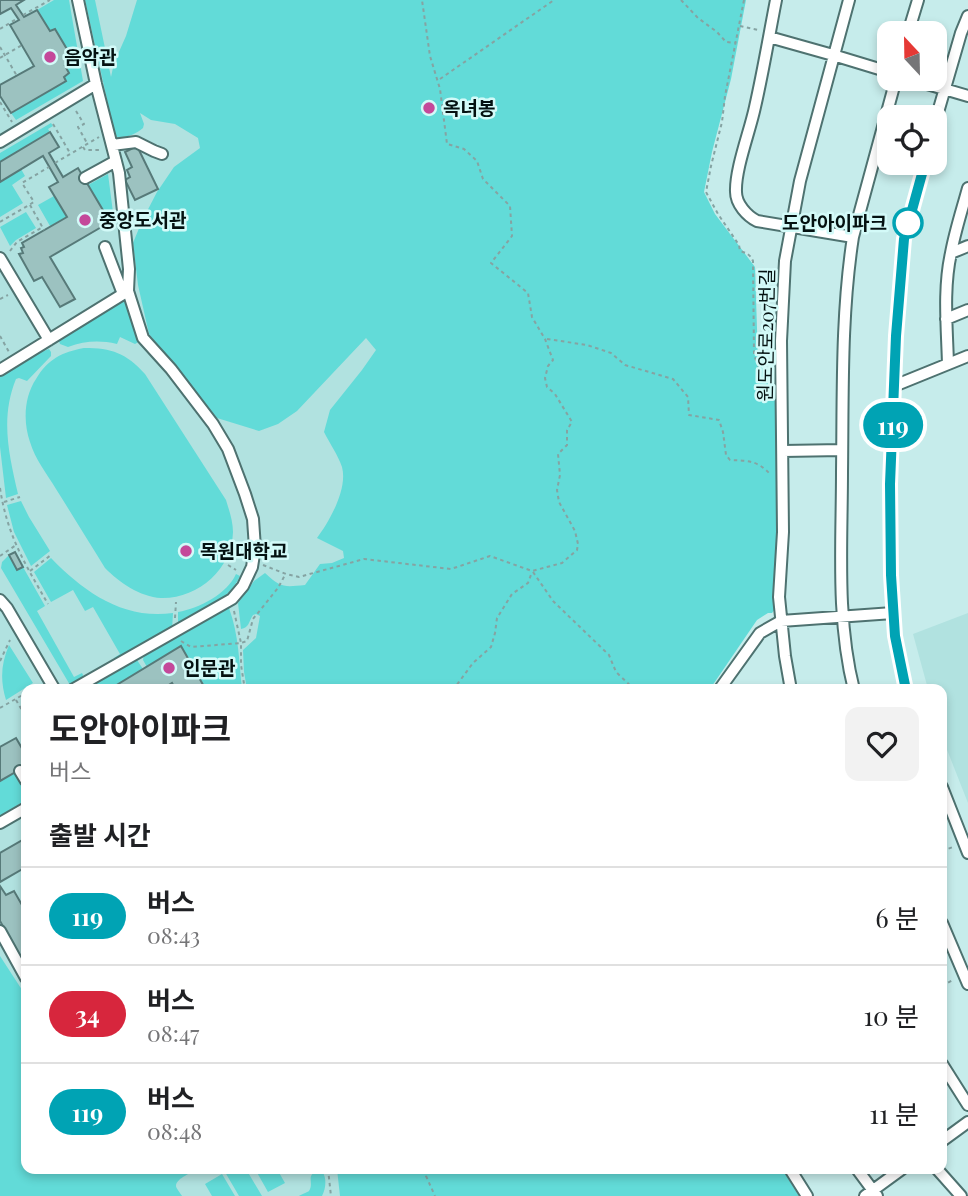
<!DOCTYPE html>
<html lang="ko">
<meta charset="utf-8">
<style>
:root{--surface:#fff;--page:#f2f2f2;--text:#202124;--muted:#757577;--line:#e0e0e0}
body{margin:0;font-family:"Playfair Display","Noto Sans KR",serif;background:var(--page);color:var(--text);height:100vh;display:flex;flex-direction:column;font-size:26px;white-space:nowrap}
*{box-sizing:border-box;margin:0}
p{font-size:23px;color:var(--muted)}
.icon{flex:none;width:38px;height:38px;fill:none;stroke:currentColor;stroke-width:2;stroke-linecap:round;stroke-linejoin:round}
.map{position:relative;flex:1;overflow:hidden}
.details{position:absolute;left:21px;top:684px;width:926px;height:490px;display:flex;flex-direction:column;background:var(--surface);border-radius:14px;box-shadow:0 4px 10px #0003}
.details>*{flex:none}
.badge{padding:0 14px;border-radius:23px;font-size:24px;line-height:46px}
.needle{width:46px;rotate:338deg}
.controls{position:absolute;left:877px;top:21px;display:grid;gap:14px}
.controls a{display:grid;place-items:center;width:70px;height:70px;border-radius:14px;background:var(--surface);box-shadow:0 4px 10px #0003;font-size:35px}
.map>.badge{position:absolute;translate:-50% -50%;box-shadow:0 0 0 4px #fff}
h2{padding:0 28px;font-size:26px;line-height:63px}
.round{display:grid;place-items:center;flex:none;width:74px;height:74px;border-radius:14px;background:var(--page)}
.summary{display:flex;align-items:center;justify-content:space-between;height:119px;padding:0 28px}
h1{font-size:33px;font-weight:700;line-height:52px}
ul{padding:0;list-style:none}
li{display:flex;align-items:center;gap:21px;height:98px;padding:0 28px;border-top:2px solid var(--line)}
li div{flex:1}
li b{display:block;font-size:26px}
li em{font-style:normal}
li .badge{min-width:77px;font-weight:700;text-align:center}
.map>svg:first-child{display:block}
.built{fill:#b1e2e0}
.green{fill:#62dbd8}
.building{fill:#9cc2c0;stroke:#577a79;stroke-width:2}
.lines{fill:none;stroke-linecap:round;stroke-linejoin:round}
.minor-casing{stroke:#4e7270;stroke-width:14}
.path{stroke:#85a3a2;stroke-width:2;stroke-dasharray:3.5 3.5;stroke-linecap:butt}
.minor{stroke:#fff;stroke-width:10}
.line-casing{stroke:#fff;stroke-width:16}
.line{stroke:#00a3b4;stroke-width:10}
.poi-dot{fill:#c4499a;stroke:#d3faf8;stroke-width:2.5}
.stop-dot{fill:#fff;stroke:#00a3b4;stroke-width:3.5}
.labels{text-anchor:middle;stroke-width:5;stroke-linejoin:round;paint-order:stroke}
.poi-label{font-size:19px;font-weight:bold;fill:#041111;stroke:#d3faf8;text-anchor:start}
.stop-label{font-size:19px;font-weight:bold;fill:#041111;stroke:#d3faf8;text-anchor:end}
.street-label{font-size:19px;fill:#041111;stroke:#d3faf8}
</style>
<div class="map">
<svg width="968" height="1196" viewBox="0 0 968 1196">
<rect width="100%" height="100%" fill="#c6eceb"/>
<!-- built -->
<path class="built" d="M0 0H191L397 380 377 689 26 690V1082L0 1049Z
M968 613V803L942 737V690L928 689 913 634Z
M95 1169H429L434 1196H117Z"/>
<!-- green -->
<path class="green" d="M54 0H69L83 81 16 120 11 113 66 81 64 77 69 73 65 66 74 61 55 29 50 31 37 10Z
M85 0H95L111 77 114 63 126 36 137 0H746L731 79 712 152 704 192 715 214 755 267 758 359 776 397 781 524 778 605 772 613H768L757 620 710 689H247L244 672 243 650 256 638 260 616 256 614 253 615C249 621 249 628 241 629L238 603 254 581 265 573C281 588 284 587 305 585L320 564 332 563 344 558 343 551 317 538C329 522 348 489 342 467 338 455 330 444 324 432L330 410 362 370 376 350 366 338 297 411 278 424 259 431 217 418 149 334 138 285 133 243 142 221 157 192 174 167 200 148 198 138 175 124 151 120 140 113 144 124 143 128C136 134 123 140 115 136Z
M51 123 53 126 48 129 50 132 0 162V153Z
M21 169 25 176 12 185 23 203 0 217V182Z
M108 174 114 220 110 222 88 185Z
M54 196 67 217 50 226 38 205Z
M26 212 36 228 16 240 10 246 0 227Z
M128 298 140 341 135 344 120 337 117 344C99 340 85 341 68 347L60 344 59 341 61 339Z
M84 348C112 348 126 353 145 374L226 500C229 510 233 521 233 532 232 569 198 599 161 598 140 597 119 582 105 568 89 542 73 516 56 489 47 474 35 459 30 442 23 422 24 397 36 379 48 359 62 352 84 348Z
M49 349 51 352V356L27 381 19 378 16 379C0 418 9 455 18 494L6 498 0 447V374L36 354Z
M21 501 29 517 50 551 31 566 14 532 7 505Z
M9 555 17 570 23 567 45 606 37 611 74 677 82 673 83 675 82 679 70 685 1 568 2 562Z
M51 558C84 592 123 620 173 613L172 630 118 660 114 658 120 654 93 607 85 611 73 590 51 602 34 572Z
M236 574 240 576C228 602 201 612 178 626V612C200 608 227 594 236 574Z
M227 608H229C239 635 239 662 242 689H206L181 646 147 667 143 660 144 654Z
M9 645 33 683 6 700C0 680 1 664 9 645Z
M135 660H137L143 669 111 688 113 689H98L94 683Z
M16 772 26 788V800L0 816V781Z
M0 956 26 996V1169H199C193 1172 176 1178 176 1186 176 1188 181 1194 182 1196H0Z
M231 1169H246L262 1196H239L225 1172Z
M255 1169H277L285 1183 268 1192Z
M337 1169H782L799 1196H340Z
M322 1171C327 1178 326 1188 322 1196H299C300 1195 308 1192 309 1191 315 1182 303 1173 322 1171Z
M222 1174 235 1196H212L205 1184Z"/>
<!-- building -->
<path class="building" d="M0 0H24L16 5 24 17 37 10 50 31 55 29 74 61 65 66 69 73 64 77 66 81 11 113 0 96V85L34 66 10 25 19 20 11 8 0 14Z
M50 132 59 147 49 153 63 177 78 168 110 222 50 257 75 299 60 307 42 277 34 281 19 254 23 253 21 248 24 247 22 243 67 217 49 187 58 182 43 156 0 182V162Z
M137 146 158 189 135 200 125 180 130 177 127 170 132 167 125 152Z
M15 552 23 567 17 570 9 555Z
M181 646 206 690H176L172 683 161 690 110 689Z
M16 738 23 750 26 748V766L0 781V747Z
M26 838V867L0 882V853Z
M0 886 6 895 14 891 26 912V967L0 921Z"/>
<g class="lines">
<defs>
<path id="minor" d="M776 0C769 36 763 72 755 107 750 131 735 169 736 192 736 204 747 216 757 221L853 237
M908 33 918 0
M769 37 833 55 889 72
M910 79 968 96
M934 126 961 33 968 16
M0 142 96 84
M112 145 136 142 154 151 162 154
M85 178 116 161
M105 247 123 294
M951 253 968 246
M0 258 49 340
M946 319 968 310
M948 364C947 327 943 289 951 253 955 231 962 210 968 188
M0 370 128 291
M894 386 968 356
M783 451 842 450
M0 600 7 608 55 690
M72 690 232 599 243 586 252 567 255 548 253 519 245 494 228 449 213 424 171 369 143 338 128 291 129 269 119 173 96 84 78 0
M719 690 760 633 781 621 893 613
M791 690 785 656 779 597 783 532 781 341 785 261 800 181 849 0
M854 690C836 619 842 544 842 472 843 394 841 314 853 237L896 79
M906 690 895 636 891 575 890 483 896 336 904 239 925 163
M20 771 26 781
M942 787 968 853
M0 823 26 808
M942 923 968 984
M0 931 26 978
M942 1064 968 1105
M942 1141 968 1122
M790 1169 807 1196
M857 1169 877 1196
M937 1169 961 1196
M865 1196 902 1169"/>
</defs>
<!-- minor casing -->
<use href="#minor" class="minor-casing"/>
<!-- path -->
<path class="path" d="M681 0 698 18 717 32 726 42 736 43
M744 0 725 96 722 122 711 166 706 192 718 214 739 245 740 251C746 253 750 254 753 261L754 355 763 377 771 385
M23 15 50 0
M740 26 758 30
M0 29 18 18
M0 47 17 76
M0 58 22 45
M440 79 554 0
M0 102 12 122
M76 111 84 124 78 127 87 143
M53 124 70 153
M83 147 85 150H100
M55 163 99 137
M30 205 44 230
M0 222 34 202 22 183 49 167
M10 251 17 242 43 227
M0 299 8 295
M0 336 9 352
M547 339 587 345 611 353 625 365 673 379 688 397 689 415 719 420 723 432 726 455 730 460C749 461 757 460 771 475
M0 488C7 535 25 564 48 604
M4 502 20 497
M0 556 16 545
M228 565 236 570
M263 565 286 574 299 577 364 559 451 569 490 556 532 571 562 563 577 550 578 544 575 531 559 502 557 490 560 475 558 454 567 445V430L572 422 555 394 547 387 545 378 548 366 553 360 545 339 532 317 528 293 491 263 512 236 510 206 483 179 477 161 464 149 447 144 440 89 430 56 422 0
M30 571 51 555
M533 572 553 601 609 655 616 672 635 690
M234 611 241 643V665L245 690
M175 618 176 602
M181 641 191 647 241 643 247 641 253 619 278 588 285 575
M0 661 10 640
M33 690 38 687
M453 690 473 663 491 647 495 633 497 618 512 594 528 583 532 572
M16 700 26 717
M0 708 26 693
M942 851 953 847
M22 870 26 876
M942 986 953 980
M328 1169 331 1196
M427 1169 426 1176 435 1196"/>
<!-- minor -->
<use href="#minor" class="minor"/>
</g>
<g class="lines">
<defs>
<path id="line" d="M906 690 895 636 891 575 890 484 896 336 904 239 925 163"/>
</defs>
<!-- line casing -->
<use href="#line" class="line-casing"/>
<!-- line -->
<use href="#line" class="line"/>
</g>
<!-- markers -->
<g class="poi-dot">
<circle cx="50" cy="57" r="7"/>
<circle cx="429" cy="108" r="7"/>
<circle cx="85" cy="220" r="7"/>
<circle cx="186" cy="551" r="7"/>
<circle cx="169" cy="668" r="7"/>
</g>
<circle class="stop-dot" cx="908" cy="223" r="14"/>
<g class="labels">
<!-- poi labels -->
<g class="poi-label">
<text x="64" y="64">음악관</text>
<text x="443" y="115">옥녀봉</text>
<text x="99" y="227">중앙도서관</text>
<text x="200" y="558">목원대학교</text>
<text x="183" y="675">인문관</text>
</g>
<!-- stop labels -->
<g class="stop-label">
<text x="887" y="230">도안아이파크</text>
</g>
<!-- street labels -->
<g class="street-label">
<text transform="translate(766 335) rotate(-89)" y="7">원도안로207번길</text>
</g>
</g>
</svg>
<div class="controls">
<a><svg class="needle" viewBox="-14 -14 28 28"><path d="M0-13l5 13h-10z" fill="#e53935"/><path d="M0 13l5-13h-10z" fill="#757577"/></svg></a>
<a><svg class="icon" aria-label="locate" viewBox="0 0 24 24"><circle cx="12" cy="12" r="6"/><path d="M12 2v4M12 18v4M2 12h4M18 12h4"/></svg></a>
</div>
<b class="badge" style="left:893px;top:425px;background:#00a3b4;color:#fff">119</b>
<section class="details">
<div class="summary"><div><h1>도안아이파크</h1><p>버스</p></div><a class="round"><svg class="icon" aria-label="heart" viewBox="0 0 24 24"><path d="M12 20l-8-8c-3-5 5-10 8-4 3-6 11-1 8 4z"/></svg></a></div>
<h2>출발 시간</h2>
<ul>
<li><span class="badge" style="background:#00a3b4;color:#fff">119</span><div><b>버스</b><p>08:43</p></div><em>6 분</em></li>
<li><span class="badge" style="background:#d7263d;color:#fff">34</span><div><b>버스</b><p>08:47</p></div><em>10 분</em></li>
<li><span class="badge" style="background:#00a3b4;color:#fff">119</span><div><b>버스</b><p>08:48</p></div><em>11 분</em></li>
</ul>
</section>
</div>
